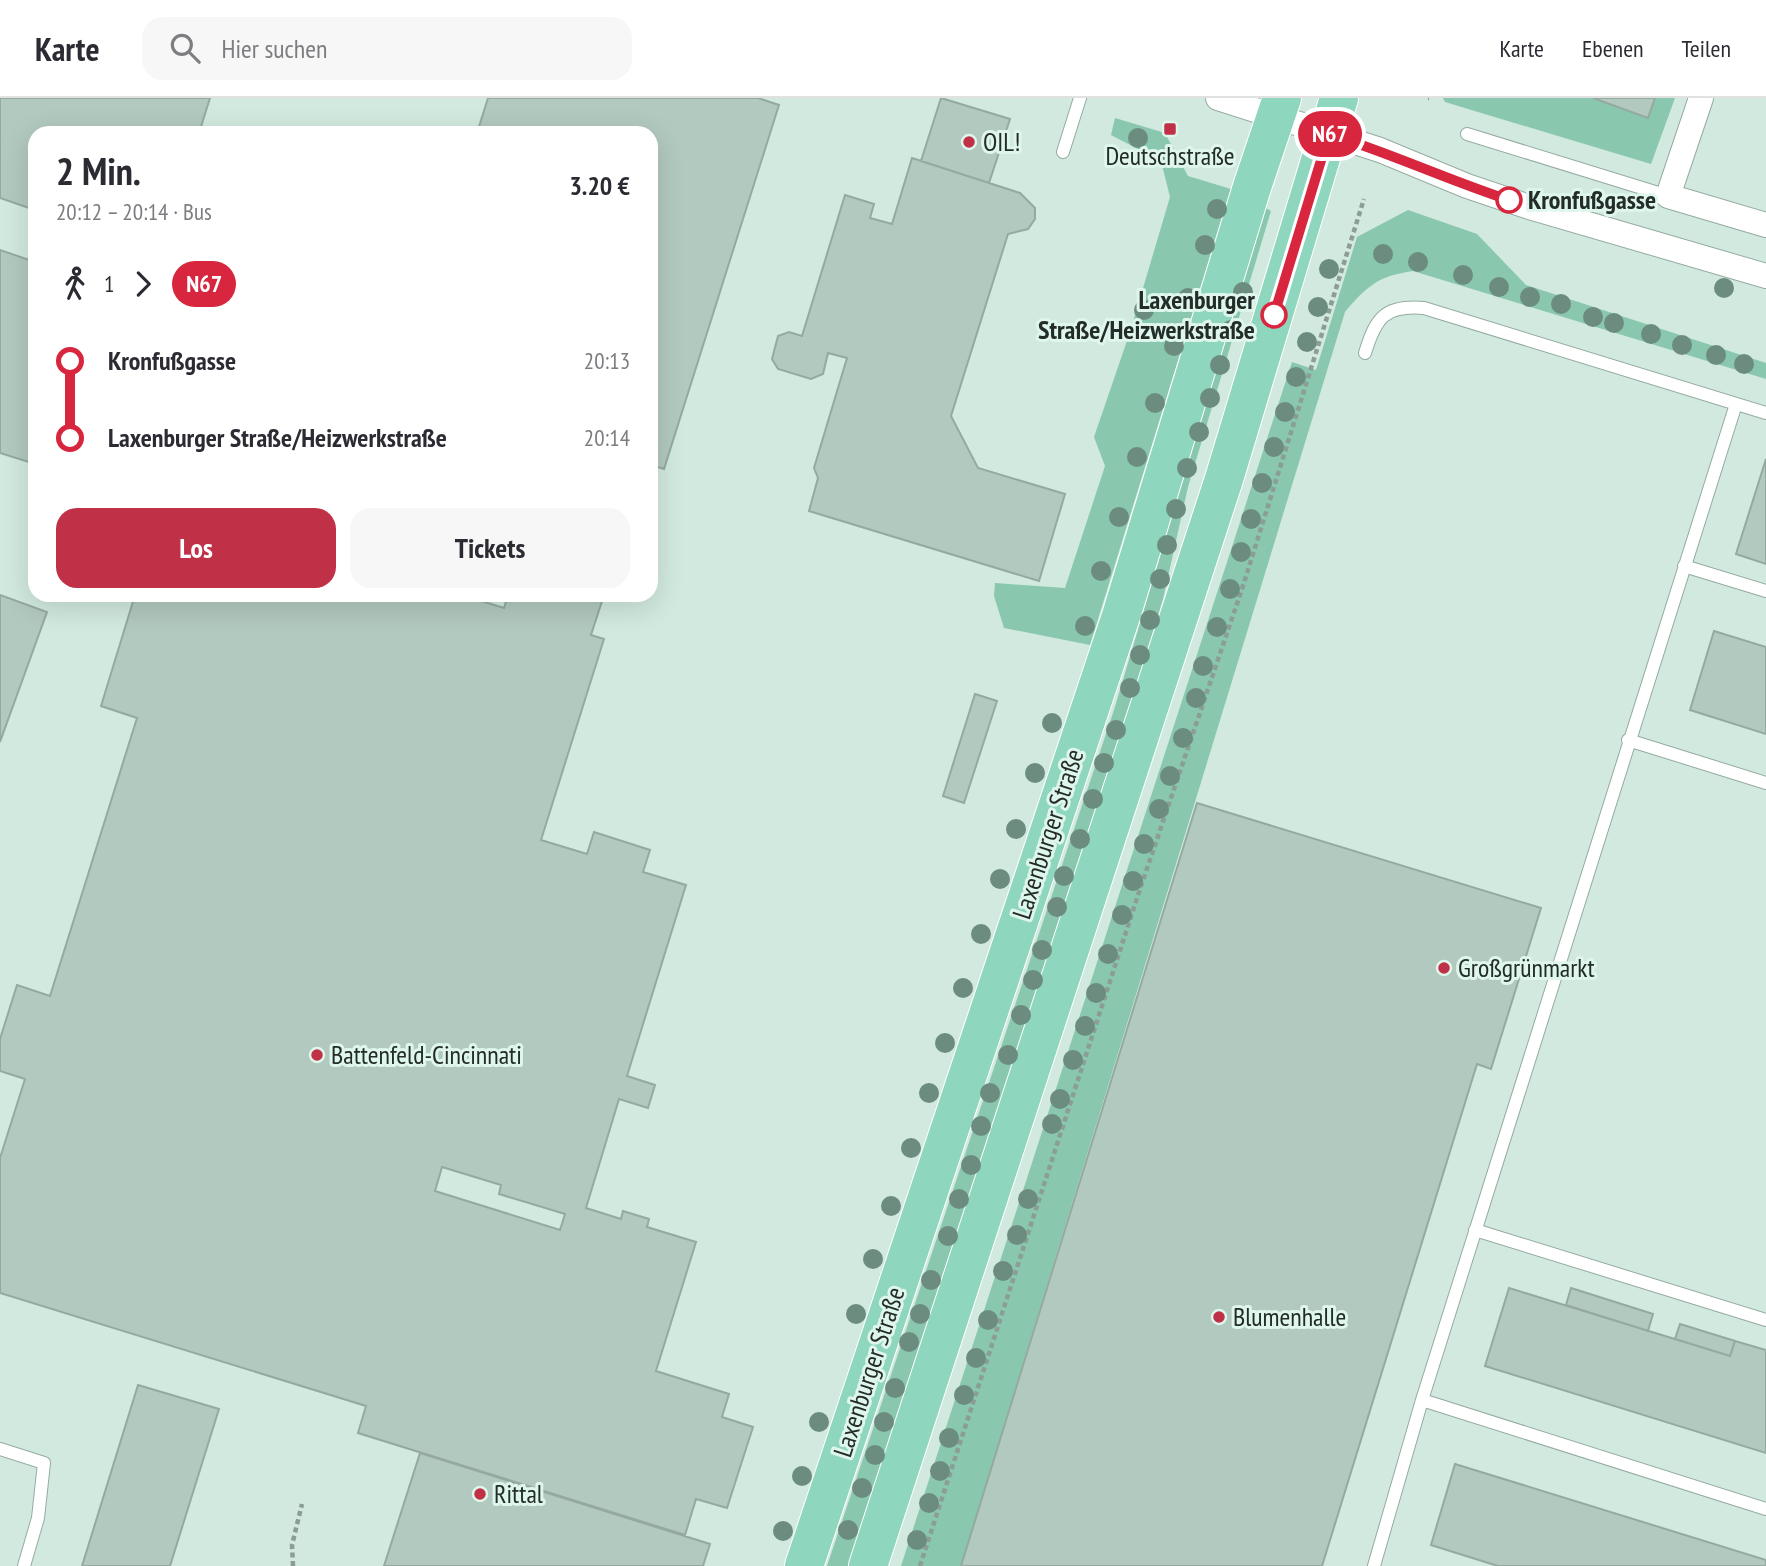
<!DOCTYPE html>
<html lang="de">
<meta charset="utf-8">
<style>
:root{--surface:#fff;--page:#f7f7f7;--text:#2b2b33;--muted:#7c7c81;--line:#e1e1e2;--accent:#c03046}
body{margin:0;font-family:"PT Sans Narrow",sans-serif;background:var(--page);color:var(--text);height:100vh;display:flex;flex-direction:column;font-size:26px;white-space:nowrap}
*{box-sizing:border-box;margin:0}
p{font-size:23px;color:var(--muted)}
.icon{flex:none;width:38px;height:38px;fill:none;stroke:currentColor;stroke-width:2;stroke-linecap:round;stroke-linejoin:round}
.map{position:relative;flex:1;overflow:hidden}
.details{position:absolute;left:28px;top:28px;width:630px;height:476px;display:flex;flex-direction:column;background:var(--surface);border-radius:21px;box-shadow:0 7px 28px #0002}
.details>*{flex:none}
.badge{padding:0 14px;border-radius:23px;font-size:24px;line-height:46px}
.map>.badge{position:absolute;translate:-50% -50%;box-shadow:0 0 0 4px #fff}
.legs{display:flex;align-items:center;gap:10px;height:77px;padding:0 28px;font-size:23px}
.legs p{margin-inline-start:auto}
.headline{display:flex;align-items:center;justify-content:space-between;height:119px;padding:0 28px}
h1{font-size:38px;font-weight:600;line-height:52px}
.primary-button{display:flex;gap:14px;margin-top:auto;padding:14px 28px}
.primary-button a{flex:1;height:80px;border-radius:21px;background:var(--accent);color:#fff;font-size:28px;font-weight:600;line-height:80px;text-align:center}
.primary-button a+a{background:var(--page);color:var(--text)}
ul{padding:0 28px;list-style:none}
li{display:flex;align-items:center;gap:24px;height:77px;font-size:26px}
li i{display:grid;place-items:center;width:10px;height:100%;margin:0 9px;background:currentColor}
li i::after{content:'';width:18px;height:18px;margin:-9px;border:5px solid;border-radius:50%;background:var(--surface)}
li p{margin-inline-start:auto}
li:first-child i{background:linear-gradient(#0000 50%,currentColor 0)}
li:last-child i{background:linear-gradient(currentColor 50%,#0000 0)}
header{display:flex;align-items:center;gap:42px;box-sizing:border-box;height:98px;padding:0 35px;background:var(--surface);border-bottom:2px solid var(--line)}
header strong{font-size:33px}
nav{display:flex;gap:38px;margin-inline-start:auto;font-size:24px}
.search{width:490px;height:63px;background:var(--page);display:flex;align-items:center;gap:18px;box-sizing:border-box;padding:0 24px;border-radius:21px;color:var(--muted);font-size:26px}
.map>svg:first-child{display:block}
.green{fill:#89c7ae}
.building{fill:#b2c9bf;stroke:#94aaa1;stroke-width:2;fill-rule:evenodd}
.lines{fill:none;stroke-linecap:round;stroke-linejoin:round}
.lane-casing{stroke:#95aba1;stroke-width:14}
.street-casing{stroke:#95aba1;stroke-width:26}
.primary-casing{stroke:#fff;stroke-width:40}
.path{stroke:#8b9d95;stroke-width:4.5;stroke-dasharray:5 3.5;stroke-linecap:butt}
.lane{stroke:#fff;stroke-width:12}
.street{stroke:#fff;stroke-width:24}
.primary{stroke:#8ed6be;stroke-width:38}
.tree{fill:#6c8c7f}
.line-1-casing{stroke:#fff;stroke-width:16}
.line-1{stroke:#d7263d;stroke-width:10}
.poi-dot{fill:#c03046;stroke:#def6eb;stroke-width:2.5}
.stop-1-dot{fill:#fff;stroke:#d7263d;stroke-width:3.5}
.labels{text-anchor:middle;stroke-width:6;stroke-linejoin:round;paint-order:stroke}
.poi-label{font-size:26px;fill:#232c28;stroke:#def6eb;text-anchor:start}
.stop-label{font-size:26px;font-weight:bold;fill:#232c28;stroke:#def6eb;text-anchor:start}
.street-label{font-size:26px;fill:#232c28;stroke:#def6eb}
</style>
<header>
<strong>Karte</strong>
<div class="search"><svg class="icon" aria-label="search" viewBox="0 0 24 24"><circle cx="10" cy="10" r="6"/><path d="M15 15l6 6"/></svg>Hier suchen</div>
<nav><a>Karte</a><a>Ebenen</a><a>Teilen</a></nav>
</header>
<div class="map">
<svg width="1766" height="1468" viewBox="0 0 1766 1468">
<rect width="100%" height="100%" fill="#d1e9de"/>
<!-- green -->
<path class="green" d="M1443 0H1675L1651 66 1445 4Z
M1115 20 1165 35 1188 78 1231 91 1090 547 1004 530 994 498 995 485 1065 490 1105 368 1094 339 1130 234 1170 99 1161 63 1111 37Z
M1264 109 1271 113 1188 389 1163 501 1117 654 850 1468H827L1114 612Z
M1408 112 1477 136 1526 187 1766 265V281L1413 173C1378 178 1367 188 1345 214L961 1468H901L1292 264 1316 272 1357 139Z"/>
<!-- building -->
<path class="building" d="M0 0H210L199 35H35V112L0 100Z
M488 0H758L779 7 664 371 651 367V35H477Z
M941 0 1010 21 989 85 921 63Z
M1593 0H1655L1648 20Z
M912 60 1020 95 1035 110V121L1028 131 1008 136 951 318 978 370 1065 396 1039 483 809 413 818 380 814 370 847 260 828 255 823 276 811 281 778 271 772 261 778 238 789 234 802 238 845 97 874 106 870 120 892 126Z
M0 152 35 164V366L0 355Z
M1766 361V466L1736 456Z
M0 497 47 514 0 644Z
M135 497H462L504 510 508 497H604L591 537 604 541 541 742 587 756 594 734 650 752 643 774 686 787 627 978 655 987 648 1010 619 1001 586 1110 621 1121 623 1113 649 1121 647 1129 696 1144 656 1273 729 1296 722 1319 753 1329 727 1410 696 1401 685 1437 358 1335 366 1308 0 1195V1060L25 981 0 973V941L17 887 50 898 137 620 101 608ZM442 1069 501 1087 499 1096 565 1116 560 1132 435 1093Z
M1714 533 1766 549V636L1690 612Z
M975 596 997 603 964 705 943 698Z
M1197 705 1541 810 1491 971 1477 966 1322 1468H961Z
M1509 1190 1730 1258 1735 1243 1766 1252V1355L1485 1268Z
M1571 1190 1653 1216 1648 1233 1566 1207Z
M1680 1226 1735 1243 1730 1258 1675 1241Z
M138 1287 219 1311 170 1468H82Z
M420 1355 710 1446 703 1468H384Z
M1455 1366 1766 1462V1468H1498L1431 1447Z"/>
<g class="lines">
<defs>
<path id="lane" d="M1467 36 1668 98
M1063 54 1080 0
M1365 255C1376 219 1385 207 1424 210L1766 315
M1684 468 1766 493
M1628 642 1766 685
M1475 1132 1766 1222
M1422 1302 1766 1411
M0 1351 44 1365 38 1420 24 1468
M1374 1468 1422 1302 1736 306"/>
<path id="street" d="M1218 0 1380 52 1467 88 1526 108 1766 178
M1701 0 1668 98 1766 127"/>
<path id="primary" d="M804 1468 1121 518 1252 89 1282 0
M868 1468 1224 381 1339 0"/>
</defs>
<!-- lane casing -->
<use href="#lane" class="lane-casing"/>
<!-- street casing -->
<use href="#street" class="street-casing"/>
<!-- primary casing -->
<use href="#primary" class="primary-casing"/>
<!-- path -->
<path class="path" d="M1428 0H1429
M293 1468 292 1447 302 1406
M920 1468 1139 794 1242 491 1364 101"/>
<!-- lane -->
<use href="#lane" class="lane"/>
<!-- street -->
<use href="#street" class="street"/>
<!-- primary -->
<use href="#primary" class="primary"/>
</g>
<!-- trees -->
<g class="tree">
<circle cx="1138" cy="40" r="10"/>
<circle cx="1167" cy="60" r="10"/>
<circle cx="1217" cy="111" r="10"/>
<circle cx="1205" cy="147" r="10"/>
<circle cx="1383" cy="156" r="10"/>
<circle cx="1418" cy="164" r="10"/>
<circle cx="1329" cy="171" r="10"/>
<circle cx="1463" cy="177" r="10"/>
<circle cx="1499" cy="189" r="10"/>
<circle cx="1724" cy="190" r="10"/>
<circle cx="1243" cy="194" r="10"/>
<circle cx="1530" cy="199" r="10"/>
<circle cx="1188" cy="200" r="10"/>
<circle cx="1561" cy="206" r="10"/>
<circle cx="1318" cy="209" r="10"/>
<circle cx="1144" cy="212" r="10"/>
<circle cx="1593" cy="219" r="10"/>
<circle cx="1614" cy="225" r="10"/>
<circle cx="1231" cy="232" r="10"/>
<circle cx="1651" cy="236" r="10"/>
<circle cx="1307" cy="244" r="10"/>
<circle cx="1682" cy="247" r="10"/>
<circle cx="1174" cy="248" r="10"/>
<circle cx="1716" cy="257" r="10"/>
<circle cx="1744" cy="266" r="10"/>
<circle cx="1220" cy="267" r="10"/>
<circle cx="1296" cy="279" r="10"/>
<circle cx="1210" cy="300" r="10"/>
<circle cx="1155" cy="305" r="10"/>
<circle cx="1285" cy="314" r="10"/>
<circle cx="1199" cy="334" r="10"/>
<circle cx="1274" cy="349" r="10"/>
<circle cx="1137" cy="359" r="10"/>
<circle cx="1187" cy="370" r="10"/>
<circle cx="1262" cy="385" r="10"/>
<circle cx="1176" cy="411" r="10"/>
<circle cx="1119" cy="419" r="10"/>
<circle cx="1251" cy="421" r="10"/>
<circle cx="1167" cy="447" r="10"/>
<circle cx="1241" cy="454" r="10"/>
<circle cx="1101" cy="473" r="10"/>
<circle cx="1160" cy="481" r="10"/>
<circle cx="1230" cy="491" r="10"/>
<circle cx="1150" cy="522" r="10"/>
<circle cx="1085" cy="528" r="10"/>
<circle cx="1217" cy="529" r="10"/>
<circle cx="1140" cy="557" r="10"/>
<circle cx="1203" cy="568" r="10"/>
<circle cx="1130" cy="590" r="10"/>
<circle cx="1196" cy="600" r="10"/>
<circle cx="1052" cy="625" r="10"/>
<circle cx="1116" cy="632" r="10"/>
<circle cx="1183" cy="640" r="10"/>
<circle cx="1104" cy="665" r="10"/>
<circle cx="1035" cy="675" r="10"/>
<circle cx="1170" cy="678" r="10"/>
<circle cx="1093" cy="701" r="10"/>
<circle cx="1159" cy="711" r="10"/>
<circle cx="1016" cy="731" r="10"/>
<circle cx="1080" cy="741" r="10"/>
<circle cx="1144" cy="746" r="10"/>
<circle cx="1064" cy="778" r="10"/>
<circle cx="1000" cy="781" r="10"/>
<circle cx="1133" cy="783" r="10"/>
<circle cx="1057" cy="809" r="10"/>
<circle cx="1122" cy="817" r="10"/>
<circle cx="981" cy="836" r="10"/>
<circle cx="1042" cy="852" r="10"/>
<circle cx="1108" cy="856" r="10"/>
<circle cx="1033" cy="882" r="10"/>
<circle cx="963" cy="890" r="10"/>
<circle cx="1096" cy="895" r="10"/>
<circle cx="1021" cy="917" r="10"/>
<circle cx="1085" cy="928" r="10"/>
<circle cx="945" cy="945" r="10"/>
<circle cx="1008" cy="957" r="10"/>
<circle cx="1073" cy="962" r="10"/>
<circle cx="929" cy="995" r="10"/>
<circle cx="990" cy="995" r="10"/>
<circle cx="1060" cy="1001" r="10"/>
<circle cx="1052" cy="1026" r="10"/>
<circle cx="981" cy="1028" r="10"/>
<circle cx="911" cy="1050" r="10"/>
<circle cx="971" cy="1067" r="10"/>
<circle cx="959" cy="1101" r="10"/>
<circle cx="1028" cy="1101" r="10"/>
<circle cx="891" cy="1108" r="10"/>
<circle cx="1017" cy="1137" r="10"/>
<circle cx="948" cy="1138" r="10"/>
<circle cx="873" cy="1161" r="10"/>
<circle cx="1003" cy="1173" r="10"/>
<circle cx="931" cy="1182" r="10"/>
<circle cx="856" cy="1216" r="10"/>
<circle cx="920" cy="1216" r="10"/>
<circle cx="988" cy="1222" r="10"/>
<circle cx="909" cy="1244" r="10"/>
<circle cx="976" cy="1260" r="10"/>
<circle cx="895" cy="1290" r="10"/>
<circle cx="964" cy="1297" r="10"/>
<circle cx="819" cy="1324" r="10"/>
<circle cx="884" cy="1324" r="10"/>
<circle cx="949" cy="1340" r="10"/>
<circle cx="875" cy="1357" r="10"/>
<circle cx="940" cy="1373" r="10"/>
<circle cx="802" cy="1378" r="10"/>
<circle cx="862" cy="1390" r="10"/>
<circle cx="929" cy="1405" r="10"/>
<circle cx="848" cy="1432" r="10"/>
<circle cx="783" cy="1433" r="10"/>
<circle cx="917" cy="1442" r="10"/>
</g>
<g class="lines">
<defs>
<path id="line-1" d="M1274 217 1329 36C1390 55 1448 82 1509 102"/>
</defs>
<!-- line-1 casing -->
<use href="#line-1" class="line-1-casing"/>
<!-- line-1 -->
<use href="#line-1" class="line-1"/>
</g>
<!-- markers -->
<g class="poi-dot">
<rect x="1163" y="24" width="14" height="14" rx="3.5"/>
<circle cx="969" cy="44" r="7"/>
<circle cx="1444" cy="870" r="7"/>
<circle cx="317" cy="957" r="7"/>
<circle cx="1219" cy="1219" r="7"/>
<circle cx="480" cy="1396" r="7"/>
</g>
<g class="stop-1-dot">
<circle cx="1509" cy="102" r="12"/>
<circle cx="1274" cy="217" r="12"/>
</g>
<g class="labels">
<!-- poi labels -->
<g class="poi-label">
<text x="983" y="53">OIL!</text>
<text x="1170" y="67" text-anchor="middle">Deutschstraße</text>
<text x="1458" y="879">Großgrünmarkt</text>
<text x="331" y="966">Battenfeld-Cincinnati</text>
<text x="1233" y="1228">Blumenhalle</text>
<text x="494" y="1405">Rittal</text>
</g>
<!-- stop labels -->
<g class="stop-label">
<text x="1528" y="111">Kronfußgasse</text>
<text x="1255" y="211" text-anchor="end">Laxenburger<tspan x="1255" dy="30">Straße/Heizwerkstraße</tspan></text>
</g>
<!-- street labels -->
<g class="street-label">
<text transform="translate(1048 736) rotate(-72)" y="9">Laxenburger Straße</text>
<text transform="translate(869 1274) rotate(-72)" y="9">Laxenburger Straße</text>
</g>
</g>
</svg>
<b class="badge" style="left:1330px;top:36px;background:#d7263d;color:#fff">N67</b>
<section class="details">
<div class="headline"><div><h1>2 Min.</h1><p>20:12 – 20:14 · Bus</p></div><b>3.20 €</b></div>
<div class="legs"><svg class="icon" aria-label="walk" viewBox="0 0 24 24"><circle cx="13" cy="4" r="2"/><path d="M13 8l-2 6 4 7M11 14l-3 7M7 12l3-4h3l4 4"/></svg>1<svg class="icon" aria-label="forward" viewBox="0 0 24 24"><path d="M9 5l7 7-7 7"/></svg><b class="badge" style="background:#d7263d;color:#fff">N67</b></div>
<ul>
<li><i style="color:#d7263d"></i><b>Kronfußgasse</b><p>20:13</p></li>
<li><i style="color:#d7263d"></i><b>Laxenburger Straße/Heizwerkstraße</b><p>20:14</p></li>
</ul>
<div class="primary-button"><a>Los</a><a>Tickets</a></div>
</section>
</div>
